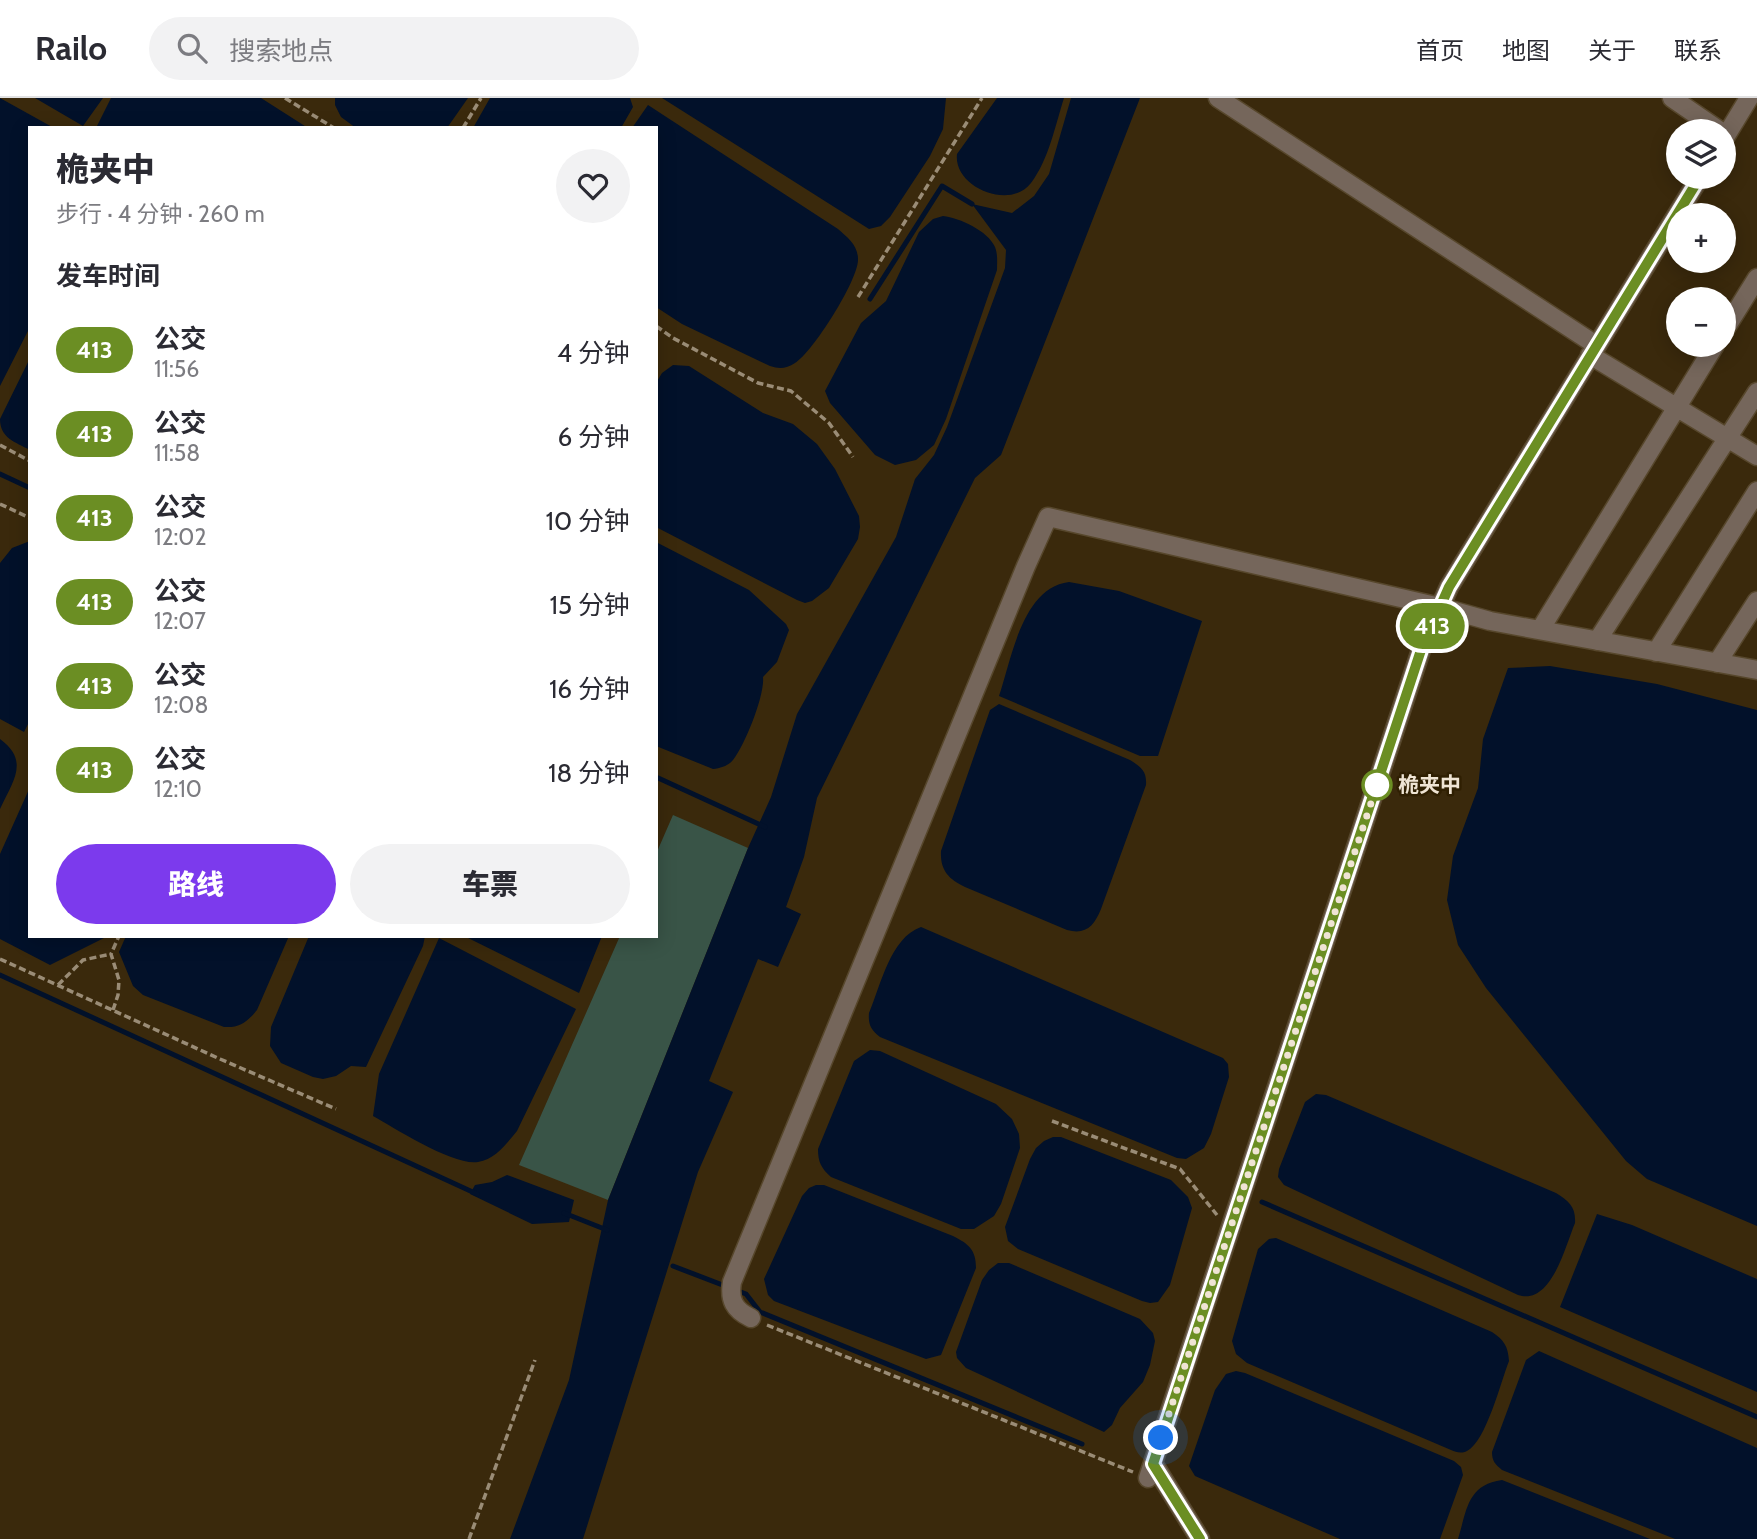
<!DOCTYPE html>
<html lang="zh">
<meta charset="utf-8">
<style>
:root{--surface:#fff;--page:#f2f2f3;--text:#2b2b33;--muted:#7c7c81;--line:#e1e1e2;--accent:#7c3aed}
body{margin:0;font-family:Cabin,"Noto Sans SC",sans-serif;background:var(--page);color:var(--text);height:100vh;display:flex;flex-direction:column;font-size:26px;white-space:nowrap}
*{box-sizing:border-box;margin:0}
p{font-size:23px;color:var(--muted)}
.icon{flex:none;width:38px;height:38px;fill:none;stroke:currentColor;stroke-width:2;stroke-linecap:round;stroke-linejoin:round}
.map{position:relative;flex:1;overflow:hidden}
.side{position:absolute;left:28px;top:28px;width:630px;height:812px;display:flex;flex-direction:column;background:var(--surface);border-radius:0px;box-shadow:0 4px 18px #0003}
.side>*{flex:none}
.badge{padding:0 14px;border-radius:23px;font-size:24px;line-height:46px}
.tools{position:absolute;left:1666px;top:21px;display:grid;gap:14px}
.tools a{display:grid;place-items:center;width:70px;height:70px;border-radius:50%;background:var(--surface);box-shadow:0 4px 18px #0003;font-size:35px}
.you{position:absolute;width:35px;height:35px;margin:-18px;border:5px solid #fff;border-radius:50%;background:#1a73e8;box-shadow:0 0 0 10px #1a73e833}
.map>.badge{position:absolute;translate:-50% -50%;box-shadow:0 0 0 4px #fff}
h2{padding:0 28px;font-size:26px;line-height:63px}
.round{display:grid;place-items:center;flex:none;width:74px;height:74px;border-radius:37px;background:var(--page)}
.headline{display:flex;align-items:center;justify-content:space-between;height:119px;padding:0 28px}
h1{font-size:33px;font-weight:800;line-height:52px}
.button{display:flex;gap:14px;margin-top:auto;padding:14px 28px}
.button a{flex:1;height:80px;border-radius:42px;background:var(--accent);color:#fff;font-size:28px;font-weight:800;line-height:80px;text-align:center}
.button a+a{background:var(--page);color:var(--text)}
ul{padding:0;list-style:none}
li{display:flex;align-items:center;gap:21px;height:84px;padding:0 28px}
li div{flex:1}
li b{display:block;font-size:26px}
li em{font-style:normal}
li .badge{min-width:77px;font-weight:700;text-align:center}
header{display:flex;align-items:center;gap:42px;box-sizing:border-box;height:98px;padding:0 35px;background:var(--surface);border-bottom:2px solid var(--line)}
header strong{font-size:33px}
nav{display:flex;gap:38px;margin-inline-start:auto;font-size:24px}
.search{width:490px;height:63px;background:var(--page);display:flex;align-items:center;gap:18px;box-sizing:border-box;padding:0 24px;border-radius:38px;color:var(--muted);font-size:26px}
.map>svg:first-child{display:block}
.green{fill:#395447}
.water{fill:#02112a}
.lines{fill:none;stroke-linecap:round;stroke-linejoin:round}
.stream{stroke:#02112a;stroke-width:5}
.minor-casing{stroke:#57472c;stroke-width:21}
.path{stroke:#9a8c76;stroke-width:3.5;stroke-dasharray:7 3.5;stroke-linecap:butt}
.minor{stroke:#75665b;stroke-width:18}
.line-casing{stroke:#fff;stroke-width:16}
.line{stroke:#6b8e23;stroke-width:10}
.walk{stroke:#efe4d4;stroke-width:7;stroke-dasharray:0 12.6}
.stop-dot{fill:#fff;stroke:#6b8e23;stroke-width:3.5}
.labels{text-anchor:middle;stroke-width:5;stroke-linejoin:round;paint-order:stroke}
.stop-label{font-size:21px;font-weight:bold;fill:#efe4d4;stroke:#2f1f02;text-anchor:start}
</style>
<header>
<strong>Railo</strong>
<div class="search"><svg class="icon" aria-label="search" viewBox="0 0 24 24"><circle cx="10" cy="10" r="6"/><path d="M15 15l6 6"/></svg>搜索地点</div>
<nav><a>首页</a><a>地图</a><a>关于</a><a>联系</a></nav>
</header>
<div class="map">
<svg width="1757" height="1441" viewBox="0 0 1757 1441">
<rect width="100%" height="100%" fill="#3a290c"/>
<!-- green -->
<path class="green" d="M673 717 748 750 608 1102 519 1067 620 838H656V756Z"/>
<!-- water -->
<path class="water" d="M0 0 54 30H30V229L0 288Z
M35 0H103L83 28Z
M111 0H261L308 30H96Z
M335 0H468L447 30H356L341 19 335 7Z
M490 0H630L633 9 621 30H473Z
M662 0H946L943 31 930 58 890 119 881 128 869 131Z
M997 0H1064C1055 28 1049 61 1031 85 1010 113 953 89 957 56Z
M1071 0H1140L1001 357 975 380 817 700 804 759 786 809 801 816 778 869 758 861 709 983 733 994 698 1074 583 1441H510L569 1282 608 1102 748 750 771 699 797 616 896 439 915 381 934 357 947 329 1005 170 1006 152 972 106 1012 115 1034 98 1049 76Z
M648 7 838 131C847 139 858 147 858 161 859 181 813 254 795 265 786 271 779 271 770 268L682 226 656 209V30H632Z
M943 118C960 120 988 133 995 149 998 157 997 164 997 172L946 321 934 347 916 362 895 367 875 357 830 305 825 293 861 225 886 203 919 134 933 121Z
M30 260V352C15 344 0 340 0 321Z
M673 267 689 268 763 315 793 326 817 346 835 371 859 418 860 429 858 441 829 490 812 503 805 505 797 502 656 429V285L662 275Z
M30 443V622L24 634 0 621V465L12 450Z
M656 444 749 492 786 526 789 532 777 564 763 579C765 597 745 647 733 662 728 668 721 670 713 671L656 648Z
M1069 484 1119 493 1202 523 1158 658H1140L999 598C1012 560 1022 490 1069 484Z
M1550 568 1657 586 1757 612V1128L1647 1081 1626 1063 1486 890 1458 847 1447 802 1453 758 1478 690 1483 641 1508 570Z
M999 606 1130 662C1141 669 1147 673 1146 687L1101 811C1094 828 1086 837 1067 832L965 789C948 781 940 772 941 753L990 612Z
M0 641C30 663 13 683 0 711Z
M30 689V838H108L50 867 0 841V756Z
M921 829 1223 960 1228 966 1229 979 1211 1036 1204 1050 1186 1061 1177 1060 880 939C871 932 868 927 869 915 881 887 890 840 921 829Z
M126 838H289L257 912C247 924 240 930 224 929L143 897 133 888 119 854Z
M309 838H425L423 848 366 969 351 968 336 978 323 981 313 979 281 965 270 948 271 929Z
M464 838H602L579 895Z
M439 840 576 911 517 1033C506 1046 496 1061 478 1064 454 1068 396 1031 373 1018L379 976Z
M870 952 880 953 996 1006 1012 1021 1019 1036 1020 1050 1001 1106 994 1118 974 1131H961L831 1079C821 1070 818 1064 818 1051L854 963Z
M1316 996 1326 997 1556 1095C1569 1103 1576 1109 1575 1125 1565 1149 1551 1208 1518 1197L1284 1087 1278 1079 1279 1071 1305 1004Z
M1053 1039H1061L1171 1082 1188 1099 1192 1110 1170 1187 1158 1204 1150 1205 1142 1203 1018 1151 1008 1143 1005 1129 1030 1061 1036 1050 1044 1043Z
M507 1077 574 1102 569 1124 532 1126 470 1096 475 1087 492 1084Z
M816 1087H824L953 1138C969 1146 976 1152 976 1170L941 1257 926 1261 774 1203 768 1197 764 1181 802 1098 809 1090Z
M1597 1116 1632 1127 1757 1181V1294L1560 1209Z
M1276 1140 1492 1234C1504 1242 1508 1248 1509 1263 1501 1283 1486 1344 1467 1353 1461 1356 1456 1354 1451 1352L1247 1265 1236 1256 1232 1243 1258 1151 1269 1141Z
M998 1165H1009L1140 1221 1153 1235 1155 1243 1150 1267 1143 1284 1120 1310 1112 1327 1104 1334 966 1270 957 1260 956 1254 982 1182 989 1172Z
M1539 1253 1757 1350V1441H1675L1502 1372C1495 1366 1492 1363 1492 1354L1526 1262Z
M1236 1273 1245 1275 1454 1363 1461 1369 1463 1377 1440 1441H1340L1195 1378 1189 1368 1215 1292 1226 1276Z
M1502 1382 1650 1441H1458C1467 1412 1467 1387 1502 1382Z"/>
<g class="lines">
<!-- stream -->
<path class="stream" d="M870 201 942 88 972 106
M0 376 30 390
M656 679 765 729
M0 877 477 1096
M1262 1104 1757 1319
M564 1115 607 1132
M673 1168 746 1196 760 1214 1082 1346"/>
<defs>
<path id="minor" d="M1218 0 1596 247
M1672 0 1720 33
M1724 41 1749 0
M1724 233 1757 180
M1590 257 1757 358
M1540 532 1715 247
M1597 543 1757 294
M1656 554 1757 393
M1717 565 1757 503
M751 1220C734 1212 729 1202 732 1184L1026 468 1048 419 1440 509 1490 523 1757 572
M1153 1365 1200 1441
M1148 1380 1421 552 1449 489 1700 79"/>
</defs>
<!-- minor casing -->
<use href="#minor" class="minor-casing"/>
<!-- path -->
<path class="path" d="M285 0 334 30
M463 30 481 0
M858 199 982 0
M656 228 673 240 758 285 791 293 829 325 853 359
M0 347 30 363
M0 406 30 420
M0 861 220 961 336 1011
M58 887 83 862 111 856
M113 912 118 897 119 882 111 856 119 838
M1052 1023 1180 1071 1217 1117
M767 1227 1133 1374
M469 1441 535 1262"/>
<!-- minor -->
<use href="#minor" class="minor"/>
</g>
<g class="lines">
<defs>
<path id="line" d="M1200 1441 1153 1366 1421 552 1449 489 1700 79"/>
</defs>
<!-- line casing -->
<use href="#line" class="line-casing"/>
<!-- line -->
<use href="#line" class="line"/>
<!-- walk -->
<path class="walk" d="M1161 1340 1378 684 1377 687"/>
</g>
<!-- markers -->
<circle class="stop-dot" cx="1377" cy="687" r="14"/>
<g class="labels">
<!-- stop labels -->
<g class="stop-label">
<text x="1398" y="694">桅夹中</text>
</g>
</g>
</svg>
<div class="tools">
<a><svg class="icon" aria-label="layers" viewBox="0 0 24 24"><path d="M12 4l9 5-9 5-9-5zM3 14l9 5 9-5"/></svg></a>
<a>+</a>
<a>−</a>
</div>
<div class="you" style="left:1161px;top:1340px"></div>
<b class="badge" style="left:1432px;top:528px;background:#6b8e23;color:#fff">413</b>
<section class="side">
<div class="headline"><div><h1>桅夹中</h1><p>步行 · 4 分钟 · 260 m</p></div><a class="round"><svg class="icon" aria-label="heart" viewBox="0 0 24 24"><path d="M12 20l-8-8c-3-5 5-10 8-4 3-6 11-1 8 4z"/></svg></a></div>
<h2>发车时间</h2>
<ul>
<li><span class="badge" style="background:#6b8e23;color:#fff">413</span><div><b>公交</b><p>11:56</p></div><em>4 分钟</em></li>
<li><span class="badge" style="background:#6b8e23;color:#fff">413</span><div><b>公交</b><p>11:58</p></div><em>6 分钟</em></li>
<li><span class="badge" style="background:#6b8e23;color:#fff">413</span><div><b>公交</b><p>12:02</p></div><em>10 分钟</em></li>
<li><span class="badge" style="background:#6b8e23;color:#fff">413</span><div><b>公交</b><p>12:07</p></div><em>15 分钟</em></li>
<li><span class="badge" style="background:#6b8e23;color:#fff">413</span><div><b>公交</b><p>12:08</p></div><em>16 分钟</em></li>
<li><span class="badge" style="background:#6b8e23;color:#fff">413</span><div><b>公交</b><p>12:10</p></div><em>18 分钟</em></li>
</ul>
<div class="button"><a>路线</a><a>车票</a></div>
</section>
</div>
